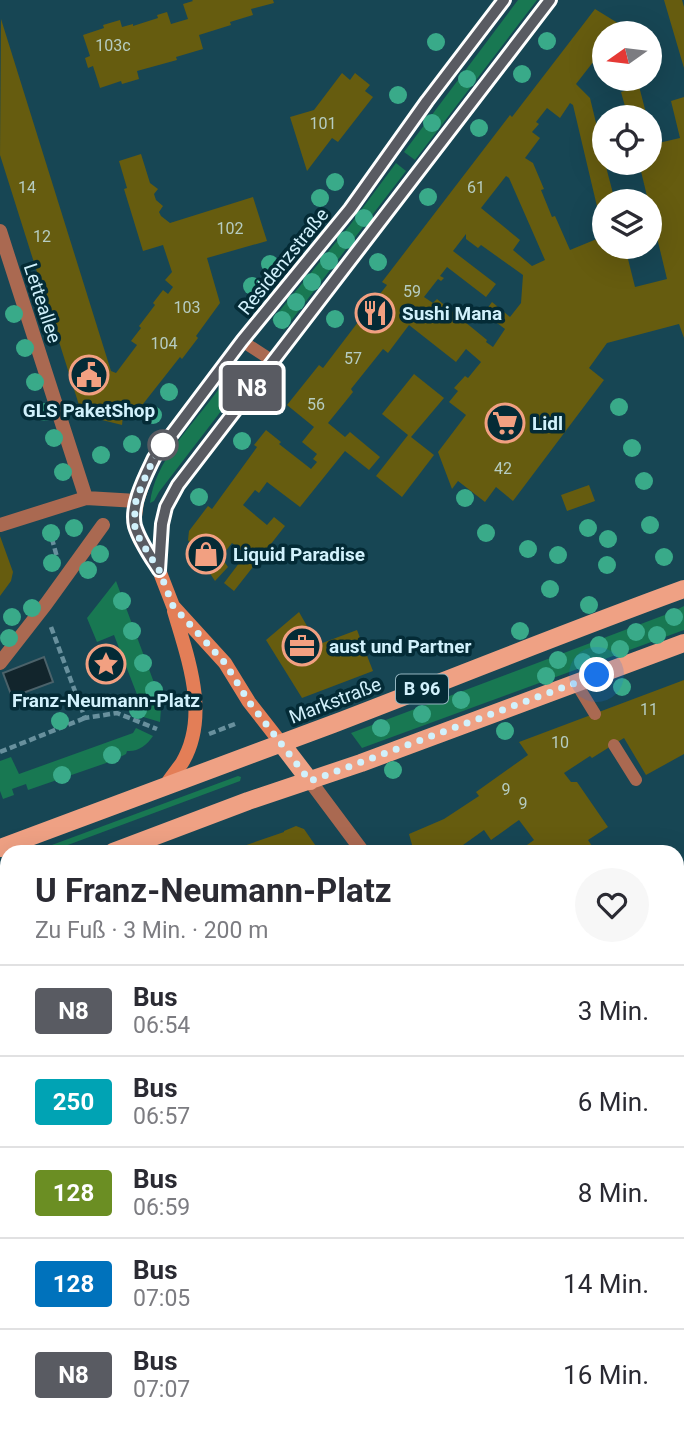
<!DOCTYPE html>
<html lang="de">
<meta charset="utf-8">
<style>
:root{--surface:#fff;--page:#f7f7f7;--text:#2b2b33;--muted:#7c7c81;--line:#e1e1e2}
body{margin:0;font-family:Roboto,sans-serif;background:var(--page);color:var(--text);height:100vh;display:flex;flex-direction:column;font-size:26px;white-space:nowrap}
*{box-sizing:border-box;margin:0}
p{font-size:23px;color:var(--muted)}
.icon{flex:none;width:38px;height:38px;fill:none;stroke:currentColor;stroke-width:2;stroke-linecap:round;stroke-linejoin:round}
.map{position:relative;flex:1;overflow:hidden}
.side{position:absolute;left:0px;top:845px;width:684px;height:590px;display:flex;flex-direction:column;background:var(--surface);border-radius:21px 21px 0 0;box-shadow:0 7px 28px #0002}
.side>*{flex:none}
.badge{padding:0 14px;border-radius:5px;font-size:24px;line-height:46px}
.needle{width:46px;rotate:256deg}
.controls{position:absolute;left:592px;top:21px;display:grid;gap:14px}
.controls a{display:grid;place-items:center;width:70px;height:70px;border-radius:50%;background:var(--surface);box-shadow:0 7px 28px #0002;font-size:35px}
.you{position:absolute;width:35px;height:35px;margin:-18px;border:5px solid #fff;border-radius:50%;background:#1a73e8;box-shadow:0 0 0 10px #1a73e833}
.map>.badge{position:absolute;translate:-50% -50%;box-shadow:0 0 0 4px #fff}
.round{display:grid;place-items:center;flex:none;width:74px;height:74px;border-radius:37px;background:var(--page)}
.head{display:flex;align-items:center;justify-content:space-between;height:119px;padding:0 35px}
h1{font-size:33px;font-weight:700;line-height:52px}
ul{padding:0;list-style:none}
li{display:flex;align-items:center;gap:21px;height:91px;padding:0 35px;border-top:2px solid var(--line)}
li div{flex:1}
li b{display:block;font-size:26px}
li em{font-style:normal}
li .badge{min-width:77px;font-weight:700;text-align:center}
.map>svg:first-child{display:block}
.green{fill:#187852}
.water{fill:#12252c;stroke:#4b626a;stroke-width:2}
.building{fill:#665c0f;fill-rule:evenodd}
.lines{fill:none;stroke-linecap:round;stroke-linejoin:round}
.path{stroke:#68909d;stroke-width:4.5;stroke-dasharray:7 3.5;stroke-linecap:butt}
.service{stroke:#aa6951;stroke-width:12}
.pedestrian{stroke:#aa6951;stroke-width:14}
.minor{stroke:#aa6951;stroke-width:14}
.tertiary{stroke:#aa6951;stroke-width:14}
.secondary{stroke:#e37e57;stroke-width:14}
.primary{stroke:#efa184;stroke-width:18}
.tree{fill:#39aa89}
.line-casing{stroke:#fff;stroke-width:16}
.line{stroke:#595b62;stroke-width:10}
.walk{stroke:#d1f1fc;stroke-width:7;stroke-dasharray:0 12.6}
.stop-dot{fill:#fff;stroke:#595b62;stroke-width:3.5}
.labels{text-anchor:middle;stroke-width:7;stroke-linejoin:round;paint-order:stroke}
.number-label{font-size:16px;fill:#b6ccc1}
.shield{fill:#042b36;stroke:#94b6c1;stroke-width:2}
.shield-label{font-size:18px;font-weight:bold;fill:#d1f1fc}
.street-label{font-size:19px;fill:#d1f1fc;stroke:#042b36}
.poi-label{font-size:19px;font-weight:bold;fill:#d1f1fc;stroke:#042b36;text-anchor:start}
</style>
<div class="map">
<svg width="684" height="1434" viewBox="0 0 684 1434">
<rect width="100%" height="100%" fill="#174654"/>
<!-- green -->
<path class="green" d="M518 0H537L415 160 404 152Z
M396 163 406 171 284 330 272 320 350 225Z
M240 364 250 370 251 372 159 492 154 501 150 503C155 462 188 430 212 398 221 387 229 373 240 364Z
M116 581 159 696 161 708 160 722 140 716 143 710 114 635 97 642 87 618Z
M684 606V630L362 748 351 733 670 613Z
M136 728 153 736C147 745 138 752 127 751L126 754 112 761 28 790 26 784 12 789 14 795 3 799 0 791V761L11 757 19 774 133 733Z
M238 776 241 777 240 781 49 852H33Z
M0 1241 7 1243V1356L0 1353Z
M677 1351 684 1361V1402L677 1407Z
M680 1416 684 1423V1434H369L376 1428H677V1418Z
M133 1428H247L250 1434H140Z"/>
<!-- water -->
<path class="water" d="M44 657 53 682 12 697 3 673Z
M0 1353 7 1356V1428H133L140 1434H0Z"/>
<!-- building -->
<path class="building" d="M192 0H273L274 3 251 9 253 15 230 22 231 25 199 35 203 49 176 57 177 60 137 71 139 79 122 84 121 81 100 88 93 66 88 68 85 58 90 56 83 35 104 28 103 25 120 20 122 27 133 24V26L158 18 157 15 167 12 171 24 188 19 183 4 193 1Z
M664 0H682L684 7V68Z
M595 9 621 25 615 33H604V48L576 84 590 98 604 156V163H605L615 201H604V236L573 105 570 103 560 118 547 108 536 122 539 124 532 132 540 138 525 158 533 163 544 189 541 190 552 217 555 216 570 250 604 236V247H625L635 287 667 279 639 163H649V129L654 144 680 138 671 101 684 97V338L679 324 607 343 589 368 604 380 513 501 496 487 485 502 458 481 452 489 438 452 466 415 449 402 458 391 454 388 465 376 468 378 481 362 466 349 456 362 409 325 388 353 383 349 351 389 353 392 345 402 328 423 345 437 350 432 380 457 369 470 345 451 300 507 267 482 259 493 255 490 243 505 267 525 274 517 285 526 234 591 224 583 246 554 232 543 221 557 228 567 215 581 188 540 189 531 208 506 212 509 257 447 254 445 266 430 281 442 279 444 311 469 317 462 313 459 317 454 302 442 314 427 287 405 319 365 323 368 355 326 387 285 382 282 510 115 512 117ZM506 176 509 178 545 260 532 266 513 250 520 240 481 208ZM466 234V239L478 248 481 245 523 275 521 303 510 317 492 302 484 313 505 329 493 347 486 342 487 340 437 299 433 303 424 297 438 279 441 281 444 278 440 276 447 267 486 297 496 284 453 251Z
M1 19 111 371 116 373 137 345 131 341 141 328 139 326 155 305 153 303 163 290 168 294 173 287 165 280 172 272 163 245 143 251 124 189 127 188 119 161 141 154 150 183 158 189 154 194 156 200 163 206 159 212 161 216 170 223 253 197 267 241 207 258 220 303 196 336 198 338 182 359 180 357 132 418 123 416 122 425 86 416 88 407 79 405 0 155Z
M342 73 350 80 355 73 370 85 365 91 373 97 338 142 332 138 307 171 290 117 314 110Z
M639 86 647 117H628L621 92Z
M414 374 444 398 411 437 434 455 402 497 376 476 408 435 382 414Z
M589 485 595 501 567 511 561 495Z
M0 536 13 572 11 581 0 596Z
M299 612 315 640 313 641 317 645 357 630 373 671 302 698 266 640Z
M684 680V754L646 775 624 738 592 758 590 756 564 773 571 782H577L608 827 588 840 596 852H517L534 840 519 820 491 840 484 830 456 850 457 852H414L409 834 444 819 479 796 476 792 528 755 519 742Z
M296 826 304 829 320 852H226L284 832V831Z
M684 880V916L677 903V884Z
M7 934V1009L0 1012V937Z
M677 967 684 977V1008L677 998Z
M684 1010V1057L677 1062V1015Z
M7 1035V1075L0 1077V1038Z
M684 1139V1164L677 1169V1144Z
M6 1168 7 1208 1 1210 0 1208V1170Z
M684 1402V1423L680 1416 677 1418V1407Z
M247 1428H291L295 1434H250Z
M320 1428H375L368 1434H315Z"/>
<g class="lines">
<!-- path -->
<path class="path" d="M49 528 57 557
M51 627 85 718 117 713 157 729
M209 734 235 724
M0 752 85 718
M677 1374 684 1369
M208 1428 211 1434
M410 1434 416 1428
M657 1434 659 1431 658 1428"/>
<!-- service -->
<path class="service" d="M242 341 273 361
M576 683 595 714
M614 745 636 780"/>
<!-- pedestrian -->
<path class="pedestrian" d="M0 663 46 604 103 525"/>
<!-- minor -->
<path class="minor" d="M0 231 86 498
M0 525 86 498 137 501"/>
<!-- tertiary -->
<path class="tertiary" d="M310 781 363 852
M677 1295 684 1305"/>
<!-- secondary -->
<path class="secondary" d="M159 570 162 524 166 507 178 485 550 0
M281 743 249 702 225 663 173 606 159 570 140 540 134 524 137 501 144 480 154 458 163 445 242 341 350 209 427 101 504 0
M166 785C171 777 177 770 182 763 210 716 188 659 174 611"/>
<!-- primary -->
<path class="primary" d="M281 743 310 781
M0 848C111 806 222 766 333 724 450 679 566 632 684 589
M113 852 248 801 361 763 684 643
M0 895 7 892"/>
</g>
<!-- trees -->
<g class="tree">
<circle cx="547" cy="41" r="9"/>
<circle cx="436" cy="42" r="9"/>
<circle cx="522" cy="74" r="9"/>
<circle cx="467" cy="79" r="9"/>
<circle cx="398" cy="95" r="9"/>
<circle cx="432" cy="123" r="9"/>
<circle cx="479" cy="128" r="9"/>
<circle cx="335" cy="182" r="9"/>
<circle cx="428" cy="197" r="9"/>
<circle cx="320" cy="198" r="9"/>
<circle cx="364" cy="218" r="9"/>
<circle cx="346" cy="240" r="9"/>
<circle cx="329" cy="261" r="9"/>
<circle cx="378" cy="262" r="9"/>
<circle cx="270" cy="264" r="9"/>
<circle cx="312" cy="282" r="9"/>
<circle cx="252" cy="286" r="9"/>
<circle cx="296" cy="302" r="9"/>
<circle cx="14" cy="314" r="9"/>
<circle cx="335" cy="319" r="9"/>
<circle cx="282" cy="320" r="9"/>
<circle cx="25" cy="348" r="9"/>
<circle cx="242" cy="371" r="9"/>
<circle cx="35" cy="382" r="9"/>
<circle cx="169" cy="392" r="9"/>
<circle cx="619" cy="407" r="9"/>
<circle cx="44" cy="412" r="9"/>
<circle cx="153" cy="415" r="9"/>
<circle cx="54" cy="438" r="9"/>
<circle cx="242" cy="441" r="9"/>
<circle cx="132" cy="444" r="9"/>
<circle cx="632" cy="448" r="9"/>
<circle cx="101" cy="455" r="9"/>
<circle cx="63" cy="472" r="9"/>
<circle cx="644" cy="481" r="9"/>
<circle cx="199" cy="497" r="9"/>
<circle cx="465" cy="498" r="9"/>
<circle cx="650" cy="525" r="9"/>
<circle cx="74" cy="528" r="9"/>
<circle cx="588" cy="528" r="9"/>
<circle cx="51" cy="533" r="9"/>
<circle cx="486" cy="533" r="9"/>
<circle cx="608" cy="539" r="9"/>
<circle cx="528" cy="549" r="9"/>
<circle cx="100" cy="554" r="9"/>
<circle cx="558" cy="555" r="9"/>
<circle cx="664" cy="557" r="9"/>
<circle cx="52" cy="563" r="9"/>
<circle cx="607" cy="565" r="9"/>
<circle cx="88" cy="570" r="9"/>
<circle cx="550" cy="589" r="9"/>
<circle cx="122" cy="601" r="9"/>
<circle cx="589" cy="605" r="9"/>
<circle cx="32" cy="608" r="9"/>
<circle cx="12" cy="617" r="9"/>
<circle cx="674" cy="617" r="9"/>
<circle cx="132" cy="631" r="9"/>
<circle cx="520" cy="631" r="9"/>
<circle cx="636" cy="632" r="9"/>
<circle cx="657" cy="635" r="9"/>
<circle cx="9" cy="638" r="9"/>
<circle cx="599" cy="645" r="9"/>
<circle cx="620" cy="649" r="9"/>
<circle cx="558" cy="660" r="9"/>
<circle cx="583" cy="662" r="9"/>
<circle cx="143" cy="663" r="9"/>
<circle cx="546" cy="676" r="9"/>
<circle cx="622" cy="687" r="9"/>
<circle cx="154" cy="690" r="9"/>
<circle cx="461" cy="700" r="9"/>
<circle cx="138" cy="710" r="9"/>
<circle cx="422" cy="714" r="9"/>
<circle cx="60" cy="721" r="9"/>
<circle cx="381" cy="728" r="9"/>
<circle cx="505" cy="731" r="9"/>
<circle cx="112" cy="755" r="9"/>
<circle cx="393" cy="770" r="9"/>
<circle cx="62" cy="775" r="9"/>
</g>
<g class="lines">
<defs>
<path id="line" d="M504 0 427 101 350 209 242 341 154 458C145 477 130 505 135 526 140 542 150 556 159 570L162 524 166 507 178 485 550 0"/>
</defs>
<!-- line casing -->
<use href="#line" class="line-casing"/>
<!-- line -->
<use href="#line" class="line"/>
<!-- walk -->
<path class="walk" d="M163 445 154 458 144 480 136 500 134 524 140 540 159 570 173 606 225 663 249 702 310 781 597 675"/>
</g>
<!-- icons -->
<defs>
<symbol id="restaurant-ring" viewBox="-11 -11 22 22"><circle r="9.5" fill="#042b36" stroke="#f2a081" stroke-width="1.5"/><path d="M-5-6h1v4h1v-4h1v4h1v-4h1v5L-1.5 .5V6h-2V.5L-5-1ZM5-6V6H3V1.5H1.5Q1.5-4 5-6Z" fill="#f2a081"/></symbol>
<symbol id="civic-ring" viewBox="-11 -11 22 22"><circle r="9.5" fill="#042b36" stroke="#f2a081" stroke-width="1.5"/><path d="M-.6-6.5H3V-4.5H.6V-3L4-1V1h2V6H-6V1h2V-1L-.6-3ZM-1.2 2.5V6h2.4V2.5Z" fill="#f2a081"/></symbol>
<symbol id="supermarket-ring" viewBox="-11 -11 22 22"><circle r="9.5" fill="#042b36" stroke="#f2a081" stroke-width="1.5"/><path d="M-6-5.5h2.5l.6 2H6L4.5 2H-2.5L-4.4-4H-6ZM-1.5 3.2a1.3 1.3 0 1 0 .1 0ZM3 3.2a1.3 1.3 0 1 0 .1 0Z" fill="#f2a081"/></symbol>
<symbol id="shop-ring" viewBox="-11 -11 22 22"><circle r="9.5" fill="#042b36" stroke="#f2a081" stroke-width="1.5"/><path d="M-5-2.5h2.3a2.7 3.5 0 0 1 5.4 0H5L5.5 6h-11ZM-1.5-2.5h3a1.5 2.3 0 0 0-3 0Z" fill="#f2a081"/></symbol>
<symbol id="office-ring" viewBox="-11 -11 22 22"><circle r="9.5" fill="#042b36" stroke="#f2a081" stroke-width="1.5"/><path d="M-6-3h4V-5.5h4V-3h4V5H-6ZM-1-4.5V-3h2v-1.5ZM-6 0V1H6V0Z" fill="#f2a081"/></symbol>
<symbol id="sight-ring" viewBox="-11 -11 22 22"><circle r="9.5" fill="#042b36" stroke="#f2a081" stroke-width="1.5"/><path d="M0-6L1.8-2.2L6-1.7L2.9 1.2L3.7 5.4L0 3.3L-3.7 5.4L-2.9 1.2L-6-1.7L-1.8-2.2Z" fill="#f2a081"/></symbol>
</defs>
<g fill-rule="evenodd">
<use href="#restaurant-ring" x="353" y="291" width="44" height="44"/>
<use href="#civic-ring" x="67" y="353" width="44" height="44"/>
<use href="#supermarket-ring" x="483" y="401" width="44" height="44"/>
<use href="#shop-ring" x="184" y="532" width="44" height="44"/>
<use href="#office-ring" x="280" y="624" width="44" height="44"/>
<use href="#sight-ring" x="84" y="642" width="44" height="44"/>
</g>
<!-- markers -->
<circle class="stop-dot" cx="163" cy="445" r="14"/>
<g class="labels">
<!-- number labels -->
<g class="number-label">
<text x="113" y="51">103c</text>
<text x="323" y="129">101</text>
<text x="27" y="193">14</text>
<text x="476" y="193">61</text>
<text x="230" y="234">102</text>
<text x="42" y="242">12</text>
<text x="412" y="297">59</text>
<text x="187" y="313">103</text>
<text x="164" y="349">104</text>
<text x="353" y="364">57</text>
<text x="316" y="410">56</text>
<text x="503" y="474">42</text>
<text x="649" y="715">11</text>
<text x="560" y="748">10</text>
<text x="506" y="795">9</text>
<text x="523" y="809">9</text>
</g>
<!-- shield labels -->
<rect class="shield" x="396" y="674.5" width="52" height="29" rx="5"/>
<g class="shield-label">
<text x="422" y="695">B 96</text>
</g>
<!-- street labels -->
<g class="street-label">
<text transform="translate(283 261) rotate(-51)" y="7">Residenzstraße</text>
<text transform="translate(43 303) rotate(72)" y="7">Letteallee</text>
<text transform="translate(335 700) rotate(-21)" y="7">Markstraße</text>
</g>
<!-- poi labels -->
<g class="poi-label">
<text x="402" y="320">Sushi Mana</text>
<text x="89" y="417" text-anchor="middle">GLS PaketShop</text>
<text x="532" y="430">Lidl</text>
<text x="233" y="561">Liquid Paradise</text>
<text x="329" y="653">aust und Partner</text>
<text x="106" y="707" text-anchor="middle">Franz-Neumann-Platz</text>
</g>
</g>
</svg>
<div class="controls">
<a><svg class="needle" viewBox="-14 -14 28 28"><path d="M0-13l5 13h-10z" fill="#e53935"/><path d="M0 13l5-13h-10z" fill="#7c7c81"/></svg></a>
<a><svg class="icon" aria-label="locate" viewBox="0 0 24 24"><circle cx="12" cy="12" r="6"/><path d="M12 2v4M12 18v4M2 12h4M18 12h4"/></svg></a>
<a><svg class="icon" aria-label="layers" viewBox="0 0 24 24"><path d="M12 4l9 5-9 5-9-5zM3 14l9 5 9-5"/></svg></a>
</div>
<div class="you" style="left:597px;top:675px"></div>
<b class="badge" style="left:252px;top:388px;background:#595b62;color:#fff">N8</b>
<section class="side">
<div class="head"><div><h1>U Franz-Neumann-Platz</h1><p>Zu Fuß · 3 Min. · 200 m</p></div><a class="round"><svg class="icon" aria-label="heart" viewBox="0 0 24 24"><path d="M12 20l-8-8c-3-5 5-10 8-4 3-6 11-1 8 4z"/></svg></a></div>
<ul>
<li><span class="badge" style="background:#595b62;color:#fff">N8</span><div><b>Bus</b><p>06:54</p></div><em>3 Min.</em></li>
<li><span class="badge" style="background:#00a3b4;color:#fff">250</span><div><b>Bus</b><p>06:57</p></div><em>6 Min.</em></li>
<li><span class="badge" style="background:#6b8e23;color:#fff">128</span><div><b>Bus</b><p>06:59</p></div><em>8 Min.</em></li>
<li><span class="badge" style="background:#0072bc;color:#fff">128</span><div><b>Bus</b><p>07:05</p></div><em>14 Min.</em></li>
<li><span class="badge" style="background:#595b62;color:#fff">N8</span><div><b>Bus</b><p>07:07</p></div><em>16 Min.</em></li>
</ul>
</section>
</div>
